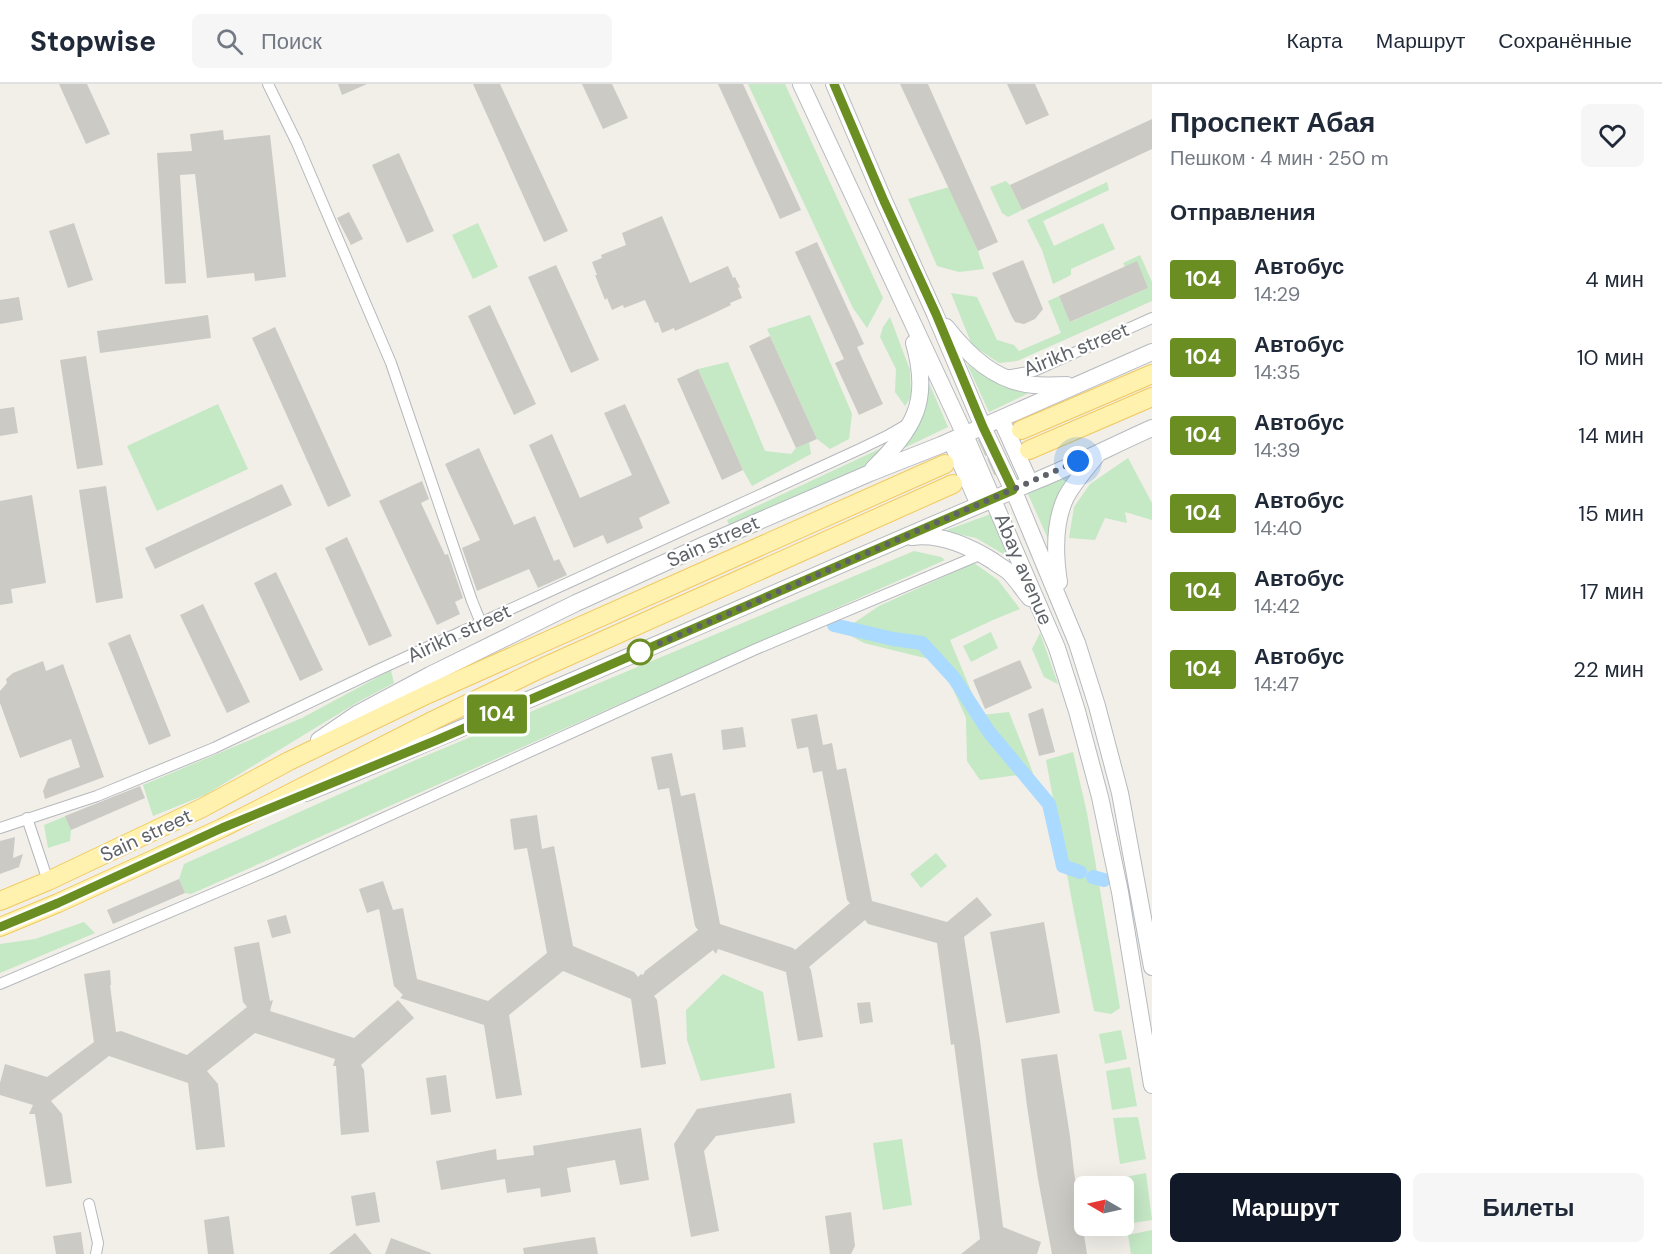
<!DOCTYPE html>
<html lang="ru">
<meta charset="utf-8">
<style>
:root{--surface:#fff;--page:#f6f6f7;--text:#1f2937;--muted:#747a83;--line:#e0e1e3;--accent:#111827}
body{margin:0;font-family:"DM Sans",sans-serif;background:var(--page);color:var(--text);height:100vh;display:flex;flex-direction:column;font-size:22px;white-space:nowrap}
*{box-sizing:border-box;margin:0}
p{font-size:20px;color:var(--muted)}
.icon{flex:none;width:33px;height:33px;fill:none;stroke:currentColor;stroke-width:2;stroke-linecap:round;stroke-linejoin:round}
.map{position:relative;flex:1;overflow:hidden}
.side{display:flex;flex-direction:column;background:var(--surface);width:510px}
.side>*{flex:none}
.badge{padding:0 12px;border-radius:4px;font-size:21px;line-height:39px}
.needle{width:39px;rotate:279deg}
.controls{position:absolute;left:1074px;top:1092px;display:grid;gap:12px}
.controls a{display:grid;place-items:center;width:60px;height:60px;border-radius:9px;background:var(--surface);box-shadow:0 6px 24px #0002;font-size:30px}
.you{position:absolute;width:30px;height:30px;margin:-15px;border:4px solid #fff;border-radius:50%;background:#1a73e8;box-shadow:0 0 0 9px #1a73e833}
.map>.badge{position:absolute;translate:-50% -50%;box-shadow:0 0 0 3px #fff}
h2{padding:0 18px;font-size:22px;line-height:54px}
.round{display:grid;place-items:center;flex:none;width:63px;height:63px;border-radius:9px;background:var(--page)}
.head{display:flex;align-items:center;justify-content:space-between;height:102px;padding:0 18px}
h1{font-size:28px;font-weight:700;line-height:45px}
.primary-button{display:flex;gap:12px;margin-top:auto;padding:12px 18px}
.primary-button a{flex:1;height:69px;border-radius:9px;background:var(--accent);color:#fff;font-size:24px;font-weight:700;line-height:69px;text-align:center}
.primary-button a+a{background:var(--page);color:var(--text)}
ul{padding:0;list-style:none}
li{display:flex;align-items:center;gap:18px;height:78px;padding:0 18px}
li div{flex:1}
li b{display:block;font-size:22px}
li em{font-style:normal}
li .badge{min-width:66px;font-weight:700;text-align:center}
header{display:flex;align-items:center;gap:36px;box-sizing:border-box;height:84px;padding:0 30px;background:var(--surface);border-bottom:2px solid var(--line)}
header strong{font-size:28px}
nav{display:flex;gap:33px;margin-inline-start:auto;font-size:21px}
.search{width:420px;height:54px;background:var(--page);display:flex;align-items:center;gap:15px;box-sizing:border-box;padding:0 21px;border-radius:9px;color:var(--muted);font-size:22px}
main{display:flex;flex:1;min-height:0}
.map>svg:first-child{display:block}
.green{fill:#c5e8c5}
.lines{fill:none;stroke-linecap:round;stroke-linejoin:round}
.canal{stroke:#aadaff;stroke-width:14}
.building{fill:#cccac5}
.primary-tunnel{stroke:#ccccc8;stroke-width:18;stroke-dasharray:18 9;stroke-linecap:butt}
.street-casing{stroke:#b5b8bc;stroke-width:12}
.secondary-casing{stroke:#b6babf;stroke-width:18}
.primary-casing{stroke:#f2c960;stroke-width:20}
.street{stroke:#fff;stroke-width:10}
.secondary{stroke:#fff;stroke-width:16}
.primary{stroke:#fff2af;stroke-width:18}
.line-casing{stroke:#fff;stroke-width:14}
.line{stroke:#6b8e23;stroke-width:9}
.walk{stroke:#5f6368;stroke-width:6;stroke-dasharray:0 10.8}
.stop-dot{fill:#fff;stroke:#6b8e23;stroke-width:3}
.labels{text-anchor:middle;stroke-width:4.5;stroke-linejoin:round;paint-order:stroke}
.street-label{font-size:20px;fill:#5f6368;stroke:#fff}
</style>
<header>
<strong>Stopwise</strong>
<div class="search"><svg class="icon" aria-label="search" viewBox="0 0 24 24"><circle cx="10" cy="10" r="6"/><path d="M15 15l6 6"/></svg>Поиск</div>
<nav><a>Карта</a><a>Маршрут</a><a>Сохранённые</a></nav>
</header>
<main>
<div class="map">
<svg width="1152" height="1170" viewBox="0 0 1152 1170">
<rect width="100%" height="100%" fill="#f1efe8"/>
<!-- green -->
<path class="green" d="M748 0H785L883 214 867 244 853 224Z
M1006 97 1010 101 1022 126 1008 133 1002 129 990 103Z
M1107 98 1109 106 1043 137 1054 162 1103 139 1115 165 1071 185V191L1053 200 1042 166 1027 136Z
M949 103 978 167 984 185 959 188 937 182 908 115Z
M478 139 498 183 473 195 452 151Z
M1140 171 1152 198V217L1017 277 999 279 972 261 951 209 977 213 997 256 1014 261 1019 267 1061 249 1048 217 1059 212 1071 238 1148 204 1137 178 1125 183 1123 179Z
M810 231 852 330 849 355 830 365 817 355 767 245Z
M890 233 910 286 911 313 905 322 895 308 896 285 880 253 883 243Z
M728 278 765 367 791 370 796 364 809 358 811 370 752 402 743 386 698 285Z
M967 280C990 297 1001 304 1029 309L989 328Z
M925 290 948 343 898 367Z
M218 320 248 385 157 427 127 362Z
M890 360 865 385 730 443 727 436Z
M1128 374 1152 419V436L1125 428 1127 439 1105 434 1095 456 1069 454 1074 423 1090 400Z
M1071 390 1048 455 1028 410Z
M991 430 1010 474 976 454 944 447Z
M914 467 941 473 945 476 191 810 185 809 179 795 184 780 411 678Z
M974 479 998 496 1020 525 993 536 950 556 981 631 1009 628 1033 689 980 696 967 677 966 634 941 578 864 559 842 547 879 522Z
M991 548 998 564 971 578 963 562Z
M1040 549 1058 600 1044 593 1032 565Z
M391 586 394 599 358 618 205 711 153 732 143 701 302 634Z
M1073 668 1087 729 1120 924 1111 930 1094 927 1074 828 1046 676Z
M66 732 71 746 70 757 48 764 44 741Z
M936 769 947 782 921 804 910 790Z
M84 838 95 849 0 889V860L35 855Z
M723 890 763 908 775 984 701 997 687 956 686 926Z
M1121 946 1127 975 1105 980 1099 950Z
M1130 983 1137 1022 1112 1026 1106 987Z
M1138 1033 1146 1075 1120 1080 1113 1034Z
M902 1055 912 1121 883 1126 873 1059Z
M1146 1089 1152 1136 1126 1140 1124 1121V1102H1121L1120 1094Z
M1152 1146V1170H1131L1128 1151Z"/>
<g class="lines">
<!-- canal -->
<path class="canal" d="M834 541 893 555 922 559 954 594 989 648 1049 720 1063 782 1080 788
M1093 793 1104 796"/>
</g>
<!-- building -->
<path class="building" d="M59 0H87L110 50 86 60Z
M338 0H367L342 11Z
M473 0H500L568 147 544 158Z
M582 0H612L628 34 603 45Z
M718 0H743L801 126 780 135Z
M900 0H928L998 158 978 167Z
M1007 0H1035L1049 31 1026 41Z
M1152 35V65L1022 126 1010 101Z
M223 46 224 56 270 51 286 193 255 197 254 189 207 194 195 90 180 91 186 199 165 200 157 69 192 67 190 50Z
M399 69 434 147 407 159 372 81Z
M349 128 363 155 351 161 337 134Z
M662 132 690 199 728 182 733 194 735 193 740 203 738 204 742 214 730 219 731 221 708 232 675 247 674 244 662 249 658 238 655 239 645 216 624 224 623 221 612 226 607 214 605 216 595 191H597L592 178 602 174 601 171 626 161 622 149Z
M74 139 93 196 68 204 49 147Z
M817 158 864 260 857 263 883 320 859 331 835 279 844 275 795 168Z
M1023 176 1043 225 1035 235 1024 240 1015 238 1012 233 992 189Z
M1137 177 1148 204 1070 238 1059 212Z
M556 181 599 276 571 289 528 193Z
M19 213 23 236 0 240V216Z
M490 221 536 320 514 331 468 232Z
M208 231 211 254 100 269 97 247Z
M275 243 351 412 328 423 252 254Z
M770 252 817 355 796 364 749 262Z
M86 272 103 381 77 385 60 276Z
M698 285 743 386 722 396 677 295Z
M625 320 670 419 639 434 643 444 607 460 603 451 574 464 529 361 552 350 580 414 632 391 604 329Z
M14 323 18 349 0 352V325Z
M479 364 514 441 535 432 554 477 559 475 567 491 538 504 529 485 477 507 462 464 480 456 445 380Z
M422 397 429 415 421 419 445 471 448 470 463 514 455 518 460 530 437 541 379 417Z
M282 400 292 421 155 485 145 464Z
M106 402 123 514 96 519 79 406Z
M32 411 46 499 11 505 13 519 0 521V417Z
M347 453 392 552 369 562 325 464Z
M276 488 323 586 300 597 254 499Z
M203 520 250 618 227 629 180 531Z
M130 550 171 652 149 661 108 559Z
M1020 576 1032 604 985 625 973 596Z
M43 577 46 587 63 580 104 693 45 715 43 707 48 695 80 683 71 655 20 674 0 619V607L7 599 6 595 13 589Z
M1043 624 1055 668 1039 672 1028 630Z
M817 630 823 661 832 659 837 686 846 684 872 817 947 838 977 813 992 831 964 853 980 956 1003 1143 1041 1158 1037 1170H961L980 1155 954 960 951 961 937 859 868 840 865 836 809 883 811 886 823 953 798 957 786 888 718 865 716 870 713 866 654 912 657 916 666 980 641 984 631 915 563 887 509 931 522 1011 496 1015 484 941 400 914 403 911 394 902 379 825 367 829 359 805 383 797 393 826 403 824 417 895 488 917 547 869 527 764 514 766 510 735 537 731 542 765 554 762 573 862 634 888 638 893 641 890 643 891 645 887 698 846 695 842 669 704 658 706 651 673 672 669 681 712 695 709 720 840 793 864 795 866 850 819 847 816 822 687 813 689 808 663 797 665 791 635Z
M743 643 746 663 723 666 721 646Z
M140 702 145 714 71 746 65 732Z
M15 753 13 774 23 770 19 783 0 790V757Z
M179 795 185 809 113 840 107 826Z
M286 831 291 849 272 854 267 836Z
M1044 838 1060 929 1006 939 990 848Z
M259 858 270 917 273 916 270 927 354 954 398 916 414 934 361 981 364 986 369 1048 341 1051 336 982H333L335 975 255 949 207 987 218 1000 225 1063 196 1066 188 999 109 972 51 1017 62 1030 72 1099 46 1103 35 1030H29L33 1021 0 1011V999L5 980 47 993 94 958 84 890 110 886 111 901H110L116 948 121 947 187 971 247 923 243 918 234 863Z
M870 918 873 938 860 940 857 919Z
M1057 970 1070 1052 1074 1088 1087 1170H1052L1038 1095 1027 1022 1021 975Z
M446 991 451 1028 431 1031 426 994Z
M791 1009 795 1039 716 1052 704 1067 719 1147 691 1153 674 1060 697 1025Z
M641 1044 649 1096 620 1101 615 1076 567 1084 571 1108 541 1113 540 1104 507 1109 505 1095 441 1106 436 1077 496 1065 497 1076 534 1071 533 1062Z
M375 1108 380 1138 356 1142 351 1112Z
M851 1128 855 1162 851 1170H830L825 1132Z
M229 1132 234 1170H208L204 1136Z
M81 1148 84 1170H56L53 1152Z
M355 1149 372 1170H329Z
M595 1153 598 1170H524L523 1164Z
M391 1154 431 1169V1170H385Z"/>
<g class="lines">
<!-- primary-tunnel -->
<path class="primary-tunnel" d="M957 375 1021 346
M966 394 1029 366"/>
<defs>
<path id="street" d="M268 0 297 59 391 279 472 517 481 539
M1005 292 1034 287 1152 234
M27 734 48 797
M0 744 97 712 214 664 380 585 860 365 887 352 906 341
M0 900 269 786 756 565 982 470
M89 1120 98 1159 96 1170"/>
<path id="secondary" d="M801 0 965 351 1057 564 1077 627 1100 713 1120 808 1152 1001
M834 0 884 117 935 230 983 343 1018 417 1077 559 1097 622 1120 709 1152 883
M946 243C969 272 996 298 1034 301 1045 302 1056 301 1067 301
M1001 335 1030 399
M951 357 979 421
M873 385C914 344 931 318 914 259
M912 453C941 449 969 462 993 477 998 481 1004 484 1009 488 1017 496 1023 506 1030 514
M1059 498C1055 472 1054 438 1066 413 1074 398 1086 385 1097 371
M319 656 357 630 430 591 576 519 706 460 870 389 941 361 1152 268
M306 709C552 609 794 499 1038 396 1077 380 1114 361 1152 344"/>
<path id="primary" d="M1021 346 1152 290
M1029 366 1152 313
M0 817 48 797 202 724 289 677 428 610 945 380
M0 843 58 819 222 744 434 636 544 583 953 400"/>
</defs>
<!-- street casing -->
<use href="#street" class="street-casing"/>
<!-- secondary casing -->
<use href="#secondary" class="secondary-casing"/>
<!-- primary casing -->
<use href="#primary" class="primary-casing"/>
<!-- street -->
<use href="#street" class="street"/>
<!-- secondary -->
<use href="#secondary" class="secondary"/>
<!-- primary -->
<use href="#primary" class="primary"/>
</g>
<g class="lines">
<defs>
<path id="line" d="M0 843 58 819 222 744 437 656 1013 406 983 343 936 230 884 117 834 0"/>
</defs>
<!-- line casing -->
<use href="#line" class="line-casing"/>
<!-- line -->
<use href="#line" class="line"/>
<!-- walk -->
<path class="walk" d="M640 568 1078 377"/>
</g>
<!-- markers -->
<circle class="stop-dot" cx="640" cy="568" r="12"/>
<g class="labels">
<!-- street labels -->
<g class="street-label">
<text transform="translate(1076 265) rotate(-22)" y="7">Airikh street</text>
<text transform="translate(713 457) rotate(-24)" y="7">Sain street</text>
<text transform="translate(1024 485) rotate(67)" y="7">Abay avenue</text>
<text transform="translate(459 549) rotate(-25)" y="7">Airikh street</text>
<text transform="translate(146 751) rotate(-25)" y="7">Sain street</text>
</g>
</g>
</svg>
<div class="controls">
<a><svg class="needle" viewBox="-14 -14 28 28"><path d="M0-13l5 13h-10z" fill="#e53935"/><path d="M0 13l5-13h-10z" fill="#747a83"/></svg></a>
</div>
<div class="you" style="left:1078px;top:377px"></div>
<b class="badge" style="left:497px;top:630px;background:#6b8e23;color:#fff">104</b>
</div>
<section class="side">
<div class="head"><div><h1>Проспект Абая</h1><p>Пешком · 4 мин · 250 m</p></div><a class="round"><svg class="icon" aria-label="heart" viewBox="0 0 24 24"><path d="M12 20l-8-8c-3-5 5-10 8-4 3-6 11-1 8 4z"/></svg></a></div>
<h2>Отправления</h2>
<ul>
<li><span class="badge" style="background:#6b8e23;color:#fff">104</span><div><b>Автобус</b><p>14:29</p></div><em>4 мин</em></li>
<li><span class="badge" style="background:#6b8e23;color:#fff">104</span><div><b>Автобус</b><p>14:35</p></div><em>10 мин</em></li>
<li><span class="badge" style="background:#6b8e23;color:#fff">104</span><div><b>Автобус</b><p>14:39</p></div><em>14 мин</em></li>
<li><span class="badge" style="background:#6b8e23;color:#fff">104</span><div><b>Автобус</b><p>14:40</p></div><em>15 мин</em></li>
<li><span class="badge" style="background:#6b8e23;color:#fff">104</span><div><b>Автобус</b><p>14:42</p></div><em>17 мин</em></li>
<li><span class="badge" style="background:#6b8e23;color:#fff">104</span><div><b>Автобус</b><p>14:47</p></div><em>22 мин</em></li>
</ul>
<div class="primary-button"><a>Маршрут</a><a>Билеты</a></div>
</section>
</main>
